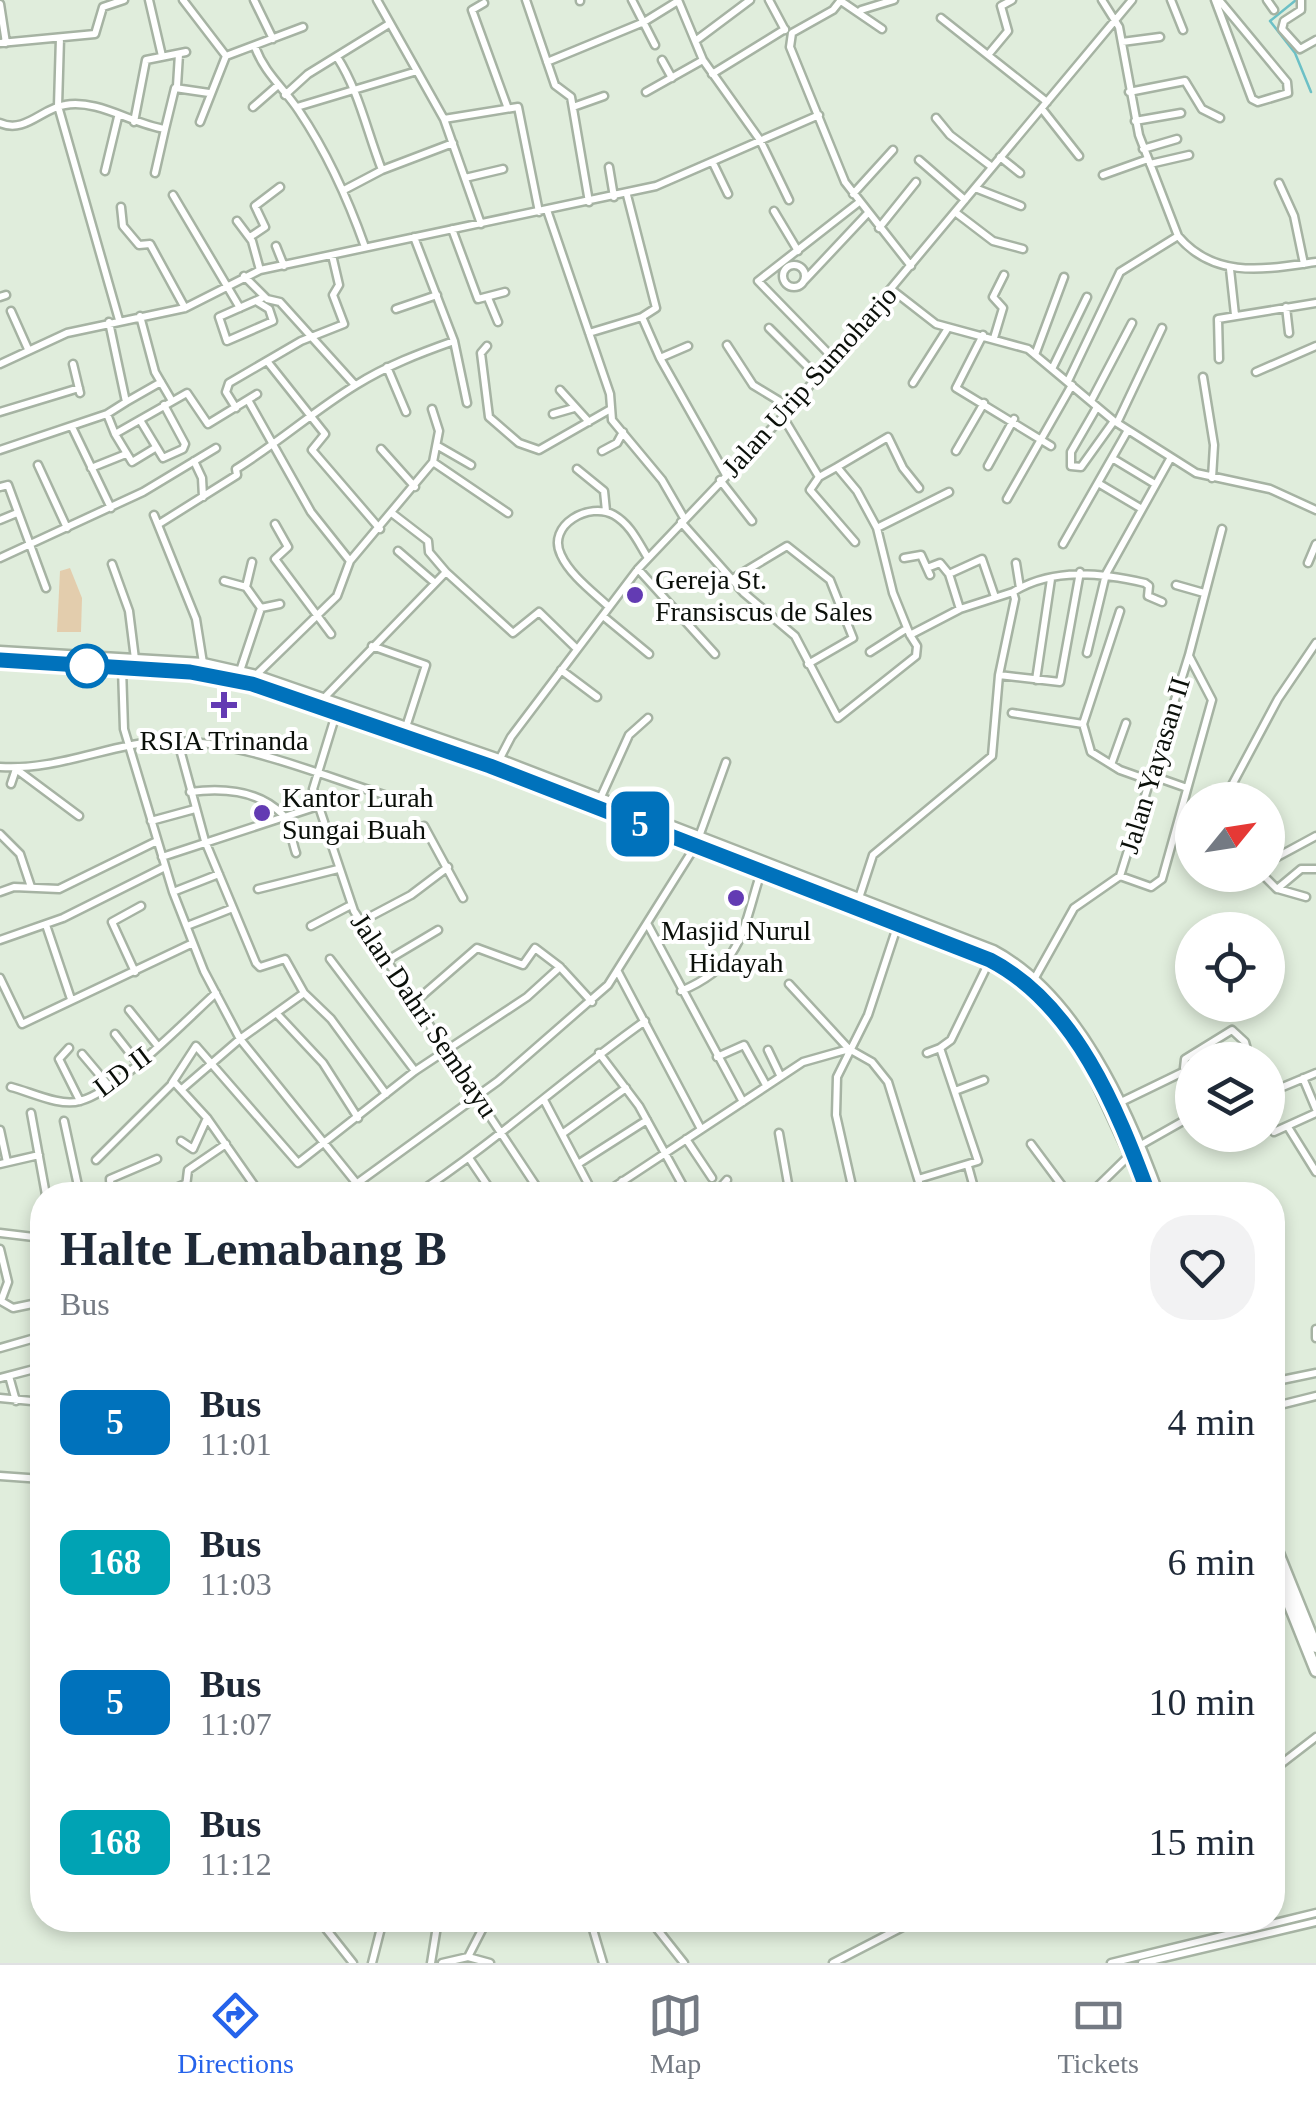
<!DOCTYPE html>
<style>
:root{--surface:#fff;--page:#f2f2f3;--text:#1f2937;--muted:#747a83;--line:#e0e1e3;--accent:#2563eb}
body{margin:0;font-family:"Times New Roman",serif;background:var(--page);color:var(--text);height:100vh;display:flex;flex-direction:column;font-size:38px;white-space:nowrap}
*{box-sizing:border-box;margin:0}
p{font-size:32px;color:var(--muted)}
.icon{flex:none;width:55px;height:55px;fill:none;stroke:currentColor;stroke-width:2;stroke-linecap:round;stroke-linejoin:round}
.map{position:relative;flex:1;overflow:hidden}
.sheet{position:absolute;left:30px;top:1182px;width:1255px;height:750px;display:flex;flex-direction:column;background:var(--surface);border-radius:40px;box-shadow:0 5px 15px #0003}
.sheet>*{flex:none}
.badge{padding:0 20px;border-radius:15px;font-size:35px;line-height:65px}
.needle{width:65px;rotate:60deg}
.buttons{position:absolute;left:1175px;top:782px;display:grid;gap:20px}
.buttons a{display:grid;place-items:center;width:110px;height:110px;border-radius:50%;background:var(--surface);box-shadow:0 5px 15px #0003;font-size:50px}
.map>.badge{position:absolute;translate:-50% -50%;box-shadow:0 0 0 5px #fff}
.round{display:grid;place-items:center;flex:none;width:105px;height:105px;border-radius:40px;background:var(--page)}
.head{display:flex;align-items:center;justify-content:space-between;height:170px;padding:0 30px}
h1{font-size:48px;font-weight:800;line-height:75px}
ul{padding:0;list-style:none}
li{display:flex;align-items:center;gap:30px;height:140px;padding:0 30px}
li div{flex:1}
li b{display:block;font-size:38px}
li em{font-style:normal}
li .badge{min-width:110px;font-weight:700;text-align:center}
.dock{display:flex;justify-content:space-around;align-items:center;height:140px;border-top:2px solid var(--line);background:var(--surface);font-size:28px;color:var(--muted)}
.dock a{display:grid;justify-items:center;gap:5px}
.dock .active{color:var(--accent)}
.map>svg:first-child{display:block}
.green{fill:#e3cdad}
.lines{fill:none;stroke-linecap:round;stroke-linejoin:round}
.stream{stroke:#6cc0c6;stroke-width:2.5}
.minor-casing{stroke:#a6b3a3;stroke-width:11}
.highway-casing{stroke:#a6b3a3;stroke-width:15}
.minor{stroke:#fff;stroke-width:6}
.highway{stroke:#fff;stroke-width:10}
.line-casing{stroke:#fff;stroke-width:22}
.line{stroke:#0072bc;stroke-width:15}
.poi-dot{fill:#633bb3;stroke:#fff;stroke-width:4}
.stop-dot{fill:#fff;stroke:#0072bc;stroke-width:5}
.labels{text-anchor:middle;stroke-width:8;stroke-linejoin:round;paint-order:stroke}
.street-label{font-size:28px;fill:#0b100a;stroke:#fff}
.poi-label{font-size:28px;fill:#0b100a;stroke:#fff;text-anchor:start}
</style>
<div class="map">
<svg width="1316" height="1963" viewBox="0 0 1316 1963">
<rect width="100%" height="100%" fill="#e0eddc"/>
<!-- green -->
<path class="green" d="M70 568 82 598 81 632H57L60 571Z"/>
<g class="lines">
<!-- stream -->
<path class="stream" d="M1296 0 1270 21 1295 53 1311 92"/>
<defs>
<path id="minor" d="M149 0 162 56
M183 0 226 56 303 27
M254 0 273 39
M377 0 444 119 481 224
M526 0 555 85 571 97 589 202
M580 0V1
M632 0 655 45
M678 0 703 60 760 140 789 200
M769 0 785 30
M841 0 833 10 792 33 790 47 845 182 911 266
M1102 0 1119 27 1139 135 1178 236C1215 280 1266 269 1316 262
M1171 0 1183 30
M1215 0 1252 99 1258 102 1288 93 1287 82 1219 0
M1267 0 1274 10
M1301 0V10L1284 21 1282 29 1300 49 1316 40
M841 1 882 29
M484 3 472 10 507 106
M0 4 6 43
M861 10 894 0
M941 18 1047 102
M60 38 58 106 119 320
M698 39 750 0
M1122 42 1160 37
M0 43 95 34 103 7 124 0
M255 47C265 74 284 88 299 111 328 154 348 199 365 247
M988 55 1008 31 1001 6 1012 0
M337 57C359 91 367 132 382 170L344 190
M662 60 672 78
M547 62 644 22 678 1
M712 74 785 29
M177 86 179 54
M646 92 703 60
M1129 92 1185 81 1202 109 1220 118
M285 95 308 74 389 24
M253 107 277 86
M297 107 417 71
M573 107 604 96
M1042 109 1079 156
M936 118 950 135 992 167
M444 119 518 107 539 212
M1135 121 1181 113
M134 122 146 60 186 52
M200 122 226 56
M0 123C25 134 42 108 65 105 98 99 132 124 165 129L175 88 209 93
M1143 149 1177 139
M1000 157 1020 173
M919 160 965 200
M713 163 728 194
M1150 164 1189 155
M609 167 614 197
M382 170 453 143
M105 171 118 117
M155 173 165 129
M1103 175 1148 159
M465 178 503 169
M1279 183 1294 216 1304 264
M975 188 1021 206
M853 194 893 150
M173 195 240 308
M121 207 123 226 139 245 150 244 185 308
M547 210 610 394 612 420 662 480 684 518
M774 211 798 251
M955 212 993 241 1023 249
M237 221 252 241 260 270
M879 228 916 182
M452 229 478 299 505 292
M250 237 265 227 255 206 280 187
M414 237 454 341 467 403
M276 246 284 266
M783 276a11 11 0 1 1 22 0a11 11 0 1 1-22 0Z
M1230 269 1235 315
M244 276 267 299 280 302 355 385
M804 281 867 214
M891 289 936 324 1028 349 1114 421 1196 473 1270 489 1316 510
M0 297 6 295
M488 298 498 322
M256 301 269 309 273 321 227 341 219 317 262 298
M1286 307 1289 333
M396 309 437 295
M11 311 28 349
M140 316 155 372 172 401
M642 317 660 358 726 475
M769 328 818 377
M589 333 642 317 656 308 627 195
M983 335 956 388 1051 446
M994 338 1003 308 993 297 1004 275
M727 345 753 385 791 408
M487 346 481 353 489 417 519 443 539 450 609 410
M1035 355 1064 277
M660 358 688 346
M833 358 758 281 858 203
M1219 359 1218 319 1316 303
M267 361 325 434 312 450 380 529
M0 364 67 333 185 308 260 270 656 186 819 115
M73 364 80 393
M387 367 406 412
M1052 369 1087 297
M1256 372 1316 346
M1203 377 1214 445 1212 478
M1068 381 1120 272 1178 236
M913 383 948 328
M560 390 589 422
M248 400 311 512 350 561
M1091 401 1132 323
M126 402 161 382
M1097 407 1071 452V466L1081 467 1114 421
M236 408 226 392 229 383 301 341 344 324 333 295 339 285 332 255
M0 412 79 388
M107 414 115 434 187 393 208 424 257 394
M553 414 574 408
M783 417 819 477 837 467 857 491 877 528 893 593 910 635 960 609 1013 592 1015 599 999 675 992 756 873 855 859 898
M140 420 163 458 183 449 185 444 164 405
M1117 423 1162 328
M72 427 111 508
M115 434 132 462 155 448
M438 446 471 465
M381 449 415 487
M0 450 107 414 126 402 109 322
M602 451 617 443 623 432
M956 451 984 403
M1112 458 1155 484
M194 461 202 478 203 497
M433 462 508 513
M38 465 67 528
M988 466 1014 419
M837 467 888 437 903 468 919 488
M91 468 126 454
M577 469 604 491 606 511
M819 477 810 490 855 542
M720 480 752 521
M1098 483 1142 509
M0 487 8 485 46 588
M1007 499 1072 385
M393 514 428 541 429 552 446 572
M154 515 196 619 203 663
M0 520 17 513
M681 522 744 593 795 636 838 718 916 656 917 646 910 635
M159 524 237 475 236 469C278 443 315 410 356 385 386 366 420 353 454 341
M275 524 288 547 275 559 331 634
M877 528 949 492
M1063 544 1128 430
M398 551 435 583
M0 558 143 492 216 448
M904 558 921 555 930 575
M350 561 433 462 439 431 432 409
M1016 563 1020 588
M1308 563 1316 544
M112 564 129 611 135 659
M927 568 940 563 949 574 960 609
M638 569 715 654
M949 574 982 559 995 597
M734 578 787 546 830 580 853 638 808 664
M224 581 246 587 261 608 240 671
M1176 585 1204 593
M246 587 252 562
M1013 592C1054 567 1101 573 1145 583L1149 586 1148 596 1162 602
M609 607C593 592 570 575 561 555 546 525 590 501 614 515 631 525 638 542 648 558
M261 608 280 604
M603 616 649 654
M372 646 426 665 406 727
M870 652 906 629
M1087 653 1106 574 1170 459
M122 668 124 729 173 892 204 971 240 1039 366 1195
M561 670 597 697
M256 675 337 596 350 561
M999 675 1060 682 1080 572
M1036 680 1051 579
M324 698 446 572 513 633 539 612 577 649
M1012 713 1083 724 1120 611
M336 714 313 789 354 911 542 1195
M1083 724 1091 752 1120 770 1151 781
M178 742 205 841 256 963 260 967 285 959 304 993
M498 762 511 737 638 569 791 408 1132 0
M1112 762 1126 723
M0 767C59 771 113 742 167 741 245 740 326 778 400 800
M1153 776 1187 788
M11 784 16 769 79 816
M190 792C221 788 259 790 283 815 290 823 292 842 296 853
M600 799 629 735 648 718
M1224 800 1278 699 1316 643
M151 821 195 809
M424 826 463 898
M1176 833 1192 837
M0 834 20 854 31 887
M162 857 318 806
M1268 862 1316 836
M1263 875 1277 889 1301 869H1316
M1120 876 1151 887 1162 879 1212 700 1189 656
M258 889 338 869
M1278 889 1306 897
M0 892 14 887 59 889 157 841
M173 892 219 874
M360 922 411 895 448 867
M46 925 71 999
M648 925 743 1102
M187 926 233 908
M311 926 351 905
M0 940 63 918 165 867
M330 959 415 1071
M386 961 438 930
M135 972 112 922 141 906
M618 972 701 1129
M0 978 22 1024 193 943
M1032 983 1074 908 1120 876 1189 655 1222 529
M789 984 848 1048
M681 991C743 965 742 931 761 872
M416 1001 477 948 523 965 535 948 560 967
M129 1010 157 1045
M278 1015 323 1063 358 1118
M115 1034 137 1062
M69 1048 59 1059 80 1101
M940 1048 951 1040 990 960
M768 1050 780 1075
M599 1053 639 1106 688 1195
M82 1054 109 1086
M717 1057 744 1045 766 1085
M1303 1078 1316 1109
M1192 1081 1184 1068 1185 1059 1232 1030 1245 1042 1250 1060
M172 1083 196 1046 298 1163 415 1071 527 997 560 967 592 1002
M11 1087C31 1092 60 1107 80 1101 118 1091 185 1021 216 993
M182 1089 240 1039 304 993 331 1019 386 1094
M955 1091 984 1080
M1268 1093 1316 1073
M544 1100 594 1195
M1119 1103 1185 1071
M31 1113 46 1195
M64 1121 80 1195
M1288 1127 1316 1172
M0 1130 7 1162
M1274 1132 1316 1113
M779 1133 790 1195
M562 1134 626 1088
M686 1139 712 1178
M181 1141 193 1149 207 1118
M1031 1144 1069 1195
M469 1158 494 1195
M96 1160 174 1082 207 1118 261 1195
M0 1164 39 1155
M578 1164 647 1120
M968 1166 976 1195
M918 1179 978 1161 940 1048 927 1053
M622 1181 630 1195
M436 1182 445 1195
M111 1195 110 1179 157 1159
M160 1195 185 1184
M185 1195 188 1170 226 1144
M341 1195 498 1081 608 985 696 845 726 762
M415 1195C496 1142 566 1077 645 1021
M602 1195 803 1062 849 1049 872 1062 888 1082 923 1195
M714 1195 727 1180
M854 1195 836 1115 837 1077 868 1015 899 921
M1089 1195 1139 1146 1192 1116
M0 1233 42 1238
M0 1249 8 1282 1 1301
M1 1301 13 1308 42 1302
M1316 1329V1338
M0 1348 42 1336
M9 1376 16 1401
M0 1378 42 1367
M1272 1382 1316 1373
M0 1398 42 1402
M1272 1407 1316 1396
M0 1476 42 1479
M35 1479 41 1436
M1272 1771 1316 1737
M319 1920 353 1963
M584 1920 592 1926 603 1963
M650 1920 684 1963
M468 1957 487 1920
M372 1963 383 1920
M431 1963 438 1920
M442 1963 468 1957 490 1963
M833 1963 916 1920
M1111 1963 1316 1913
M1142 1963 1316 1922"/>
<path id="highway" d="M0 652 203 664 256 676 499 760 993 951C1076 995 1127 1109 1158 1195
M0 660 190 672 252 684 490 766 990 959 1031 984 1067 1028
M1091 1069 1149 1195
M1272 1538 1316 1647
M1272 1561 1316 1671"/>
</defs>
<!-- minor casing -->
<use href="#minor" class="minor-casing"/>
<!-- highway casing -->
<use href="#highway" class="highway-casing"/>
<!-- minor -->
<use href="#minor" class="minor"/>
<!-- highway -->
<use href="#highway" class="highway"/>
</g>
<g class="lines">
<defs>
<path id="line" d="M0 660 190 672 252 684 490 766 990 960C1075 1004 1117 1108 1149 1195"/>
</defs>
<!-- line casing -->
<use href="#line" class="line-casing"/>
<!-- line -->
<use href="#line" class="line"/>
</g>
<!-- markers -->
<g class="poi-dot">
<circle cx="635" cy="595" r="10"/>
<path d="M219 690h10v10h10v10h-10v10h-10v-10h-10v-10h10z"/>
<circle cx="262" cy="813" r="10"/>
<circle cx="736" cy="898" r="10"/>
</g>
<circle class="stop-dot" cx="87" cy="666" r="20"/>
<g class="labels">
<!-- street labels -->
<g class="street-label">
<text transform="translate(809 381) rotate(-48)" y="10">Jalan Urip Sumoharjo</text>
<text transform="translate(1154 765) rotate(-73)" y="10">Jalan Yayasan II</text>
<text transform="translate(425 1015) rotate(56)" y="10">Jalan Dahri Sembayu</text>
<text transform="translate(122 1071) rotate(-37)" y="10">LD II</text>
</g>
<!-- poi labels -->
<g class="poi-label">
<text x="655" y="589">Gereja St.<tspan x="655" dy="32">Fransiscus de Sales</tspan></text>
<text x="224" y="750" text-anchor="middle">RSIA Trinanda</text>
<text x="282" y="807">Kantor Lurah<tspan x="282" dy="32">Sungai Buah</tspan></text>
<text x="736" y="940" text-anchor="middle">Masjid Nurul<tspan x="736" dy="32">Hidayah</tspan></text>
</g>
</g>
</svg>
<div class="buttons">
<a><svg class="needle" viewBox="-14 -14 28 28"><path d="M0-13l5 13h-10z" fill="#e53935"/><path d="M0 13l5-13h-10z" fill="#747a83"/></svg></a>
<a><svg class="icon" aria-label="locate" viewBox="0 0 24 24"><circle cx="12" cy="12" r="6"/><path d="M12 2v4M12 18v4M2 12h4M18 12h4"/></svg></a>
<a><svg class="icon" aria-label="layers" viewBox="0 0 24 24"><path d="M12 4l9 5-9 5-9-5zM3 14l9 5 9-5"/></svg></a>
</div>
<b class="badge" style="left:640px;top:824px;background:#0072bc;color:#fff">5</b>
<section class="sheet">
<div class="head"><div><h1>Halte Lemabang B</h1><p>Bus</p></div><a class="round"><svg class="icon" aria-label="heart" viewBox="0 0 24 24"><path d="M12 20l-8-8c-3-5 5-10 8-4 3-6 11-1 8 4z"/></svg></a></div>
<ul>
<li><span class="badge" style="background:#0072bc;color:#fff">5</span><div><b>Bus</b><p>11:01</p></div><em>4 min</em></li>
<li><span class="badge" style="background:#00a3b4;color:#fff">168</span><div><b>Bus</b><p>11:03</p></div><em>6 min</em></li>
<li><span class="badge" style="background:#0072bc;color:#fff">5</span><div><b>Bus</b><p>11:07</p></div><em>10 min</em></li>
<li><span class="badge" style="background:#00a3b4;color:#fff">168</span><div><b>Bus</b><p>11:12</p></div><em>15 min</em></li>
</ul>
</section>
</div>
<nav class="dock">
<a class="active"><svg class="icon" aria-label="directions" viewBox="0 0 24 24"><path d="M12 3l9 9-9 9-9-9zM9 14v-3h6M13 9l2 2-2 2"/></svg>Directions</a>
<a><svg class="icon" aria-label="map" viewBox="0 0 24 24"><path d="M3 6l6-2 6 2 6-2v14l-6 2-6-2-6 2zM9 4v14M15 6v14"/></svg>Map</a>
<a><svg class="icon" aria-label="tickets" viewBox="0 0 24 24"><path d="M3 7h18v10H3zM15 7v10"/></svg>Tickets</a>
</nav>
